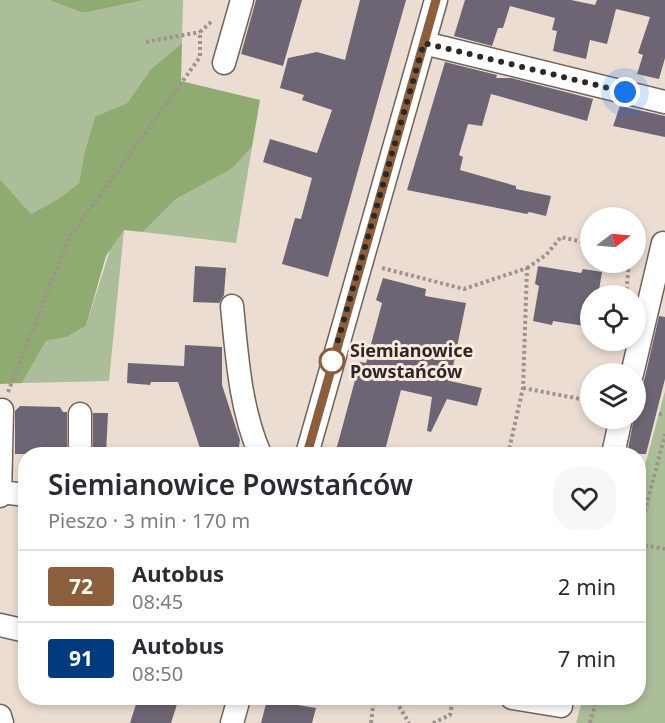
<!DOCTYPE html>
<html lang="pl">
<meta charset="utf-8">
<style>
:root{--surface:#fff;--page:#f7f7f7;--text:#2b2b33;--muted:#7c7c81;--line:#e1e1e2}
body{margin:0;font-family:"Noto Sans",sans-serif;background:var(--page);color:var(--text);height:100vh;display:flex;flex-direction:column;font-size:22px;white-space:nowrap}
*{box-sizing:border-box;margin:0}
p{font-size:20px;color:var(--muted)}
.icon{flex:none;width:33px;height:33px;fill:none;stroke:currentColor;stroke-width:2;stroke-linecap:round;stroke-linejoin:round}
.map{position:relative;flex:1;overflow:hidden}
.panel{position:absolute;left:18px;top:447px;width:628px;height:258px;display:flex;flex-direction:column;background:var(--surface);border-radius:24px;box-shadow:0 3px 9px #0003}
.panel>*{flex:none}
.badge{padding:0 12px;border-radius:4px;font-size:21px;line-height:39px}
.needle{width:39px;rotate:74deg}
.controls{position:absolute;left:580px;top:207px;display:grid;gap:12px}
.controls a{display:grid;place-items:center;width:66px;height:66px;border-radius:50%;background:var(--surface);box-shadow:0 3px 9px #0003;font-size:30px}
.you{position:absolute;width:30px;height:30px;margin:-15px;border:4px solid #fff;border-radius:50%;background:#1a73e8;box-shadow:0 0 0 9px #1a73e833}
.map>.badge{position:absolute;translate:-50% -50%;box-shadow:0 0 0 3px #fff}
.round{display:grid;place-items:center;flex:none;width:63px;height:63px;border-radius:24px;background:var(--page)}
.summary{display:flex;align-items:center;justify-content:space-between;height:102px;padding:0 30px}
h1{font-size:28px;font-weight:600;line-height:45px}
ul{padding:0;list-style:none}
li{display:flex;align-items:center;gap:18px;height:72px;padding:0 30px;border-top:2px solid var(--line)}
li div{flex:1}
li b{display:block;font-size:22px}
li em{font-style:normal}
li .badge{min-width:66px;font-weight:700;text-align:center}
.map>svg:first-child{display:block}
.green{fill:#abbe99}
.forest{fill:#8fab72}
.building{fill:#6d6573}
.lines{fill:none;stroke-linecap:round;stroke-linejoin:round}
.minor-casing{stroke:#70635a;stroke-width:25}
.path{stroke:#9e938b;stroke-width:4;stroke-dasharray:3 3;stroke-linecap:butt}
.minor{stroke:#fff;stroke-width:22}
.line-casing{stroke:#fff;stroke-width:14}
.line{stroke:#8b5e3c;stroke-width:9}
.walk{stroke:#2e2824;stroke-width:6;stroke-dasharray:0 10.8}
.stop-dot{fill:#fff;stroke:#8b5e3c;stroke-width:3}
.labels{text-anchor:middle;stroke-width:6;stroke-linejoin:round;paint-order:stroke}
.stop-label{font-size:18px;font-weight:bold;fill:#2e2824;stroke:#faeadf;text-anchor:start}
</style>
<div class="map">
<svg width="665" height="723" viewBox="0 0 665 723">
<rect width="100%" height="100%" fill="#ecddd2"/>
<!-- green -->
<path class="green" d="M0 0H49L83 13 145 0H183L182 43 151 69 127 103 95 118 84 154 79 183 58 199 31 214 0 179Z
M252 147 236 243 143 232 176 199 230 169Z
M124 230 109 381 22 383 46 341 67 337 86 326 110 250Z
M665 391V723H576L583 698H639V488Z"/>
<!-- forest -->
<path class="forest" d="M49 0H145L83 13Z
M182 43 181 81 260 100 252 147 231 169 176 199 143 232 124 230 106 256 86 326 67 337 46 341 22 383 0 384V179L31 214 58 199 79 183 84 154 95 117 127 103 151 69Z"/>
<!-- building -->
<path class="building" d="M256 0H302L283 66 241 54Z
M360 0H406L328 277 282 264 295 218 301 219 312 178 263 162 270 139 317 153 332 110 302 100 304 95 280 88 288 58 317 52 345 60Z
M465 0H571L595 5 597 0H665V58L659 79 637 74 643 55 638 53 650 17 616 9 607 44 590 40 586 59 553 51 557 31 552 30 555 18 510 6 503 28H498L492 46 454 36Z
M445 62 497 75 496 78H511L593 99 587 121 491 94 482 126 468 124 459 155 463 157 460 170 516 186V189L551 196 546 216 529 212 527 214 407 190Z
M620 106 665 116V137L613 126Z
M195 266 226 268 224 295 219 303 193 302Z
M538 266 581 273 583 269 602 272 598 296H591V327L553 321 552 325 533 321 539 286 535 284Z
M383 278 426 289 425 296 466 303 450 381 482 388 477 406 447 399 431 432 427 431 432 397 401 390 384 454H335L360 362 366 363 382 303 376 300Z
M659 316 665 317V379L646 454H627L634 418H636V405L645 377Z
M185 345 222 347V385L240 440 238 454H202L178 382H151L150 385 127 383 128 363 184 366Z
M20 406 60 407 63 412H67V454H15V411Z
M93 413H108L106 454H93Z
M138 698H179L171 723H130Z
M267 700 316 708 312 723H261Z"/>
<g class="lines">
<defs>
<path id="minor" d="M424 43 665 102
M224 63 242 0
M232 306C237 356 240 408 260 454
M632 374 663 243
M80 414V454
M307 454 436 0
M613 454 621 418
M0 492 26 495
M0 496 2 410
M0 625 26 631
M512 698 561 706
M0 716 2 723
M232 723 239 698"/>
</defs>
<!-- minor casing -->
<use href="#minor" class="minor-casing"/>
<!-- path -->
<path class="path" d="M146 42 200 32
M382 268 464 289 527 268 523 388 508 454
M527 268 546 255 561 237 591 244
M626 296 629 262
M523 388 591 401
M8 392 69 238 200 57V32L212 21
M659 414 665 415
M639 535 665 434
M639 544 665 549
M391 698 396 701 409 723
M371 723 374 698
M433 723 450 715 453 698
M590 723 597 698"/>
<!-- minor -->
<use href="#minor" class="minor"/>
</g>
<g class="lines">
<defs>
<path id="line" d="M307 454 436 0"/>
</defs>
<!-- line casing -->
<use href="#line" class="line-casing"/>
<!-- line -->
<use href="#line" class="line"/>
<!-- walk -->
<path class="walk" d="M332 361 424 43 625 92"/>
</g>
<!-- markers -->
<circle class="stop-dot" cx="332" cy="361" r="12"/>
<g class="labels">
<!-- stop labels -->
<g class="stop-label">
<text x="350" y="357">Siemianowice<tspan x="350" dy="21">Powstańców</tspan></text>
</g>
</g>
</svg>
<div class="controls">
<a><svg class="needle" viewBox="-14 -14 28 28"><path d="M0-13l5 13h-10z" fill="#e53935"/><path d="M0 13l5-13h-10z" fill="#7c7c81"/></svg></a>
<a><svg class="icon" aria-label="locate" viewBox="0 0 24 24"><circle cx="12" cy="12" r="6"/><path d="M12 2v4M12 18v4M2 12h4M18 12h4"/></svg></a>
<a><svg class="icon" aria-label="layers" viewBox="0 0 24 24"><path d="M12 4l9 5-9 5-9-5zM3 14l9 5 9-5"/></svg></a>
</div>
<div class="you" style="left:625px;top:92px"></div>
<section class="panel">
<div class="summary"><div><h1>Siemianowice Powstańców</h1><p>Pieszo · 3 min · 170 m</p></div><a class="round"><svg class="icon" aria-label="heart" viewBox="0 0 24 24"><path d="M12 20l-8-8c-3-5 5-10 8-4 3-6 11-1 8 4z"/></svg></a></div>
<ul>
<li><span class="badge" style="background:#8b5e3c;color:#fff">72</span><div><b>Autobus</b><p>08:45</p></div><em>2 min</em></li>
<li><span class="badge" style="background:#003b80;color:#fff">91</span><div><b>Autobus</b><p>08:50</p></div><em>7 min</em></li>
</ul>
</section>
</div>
